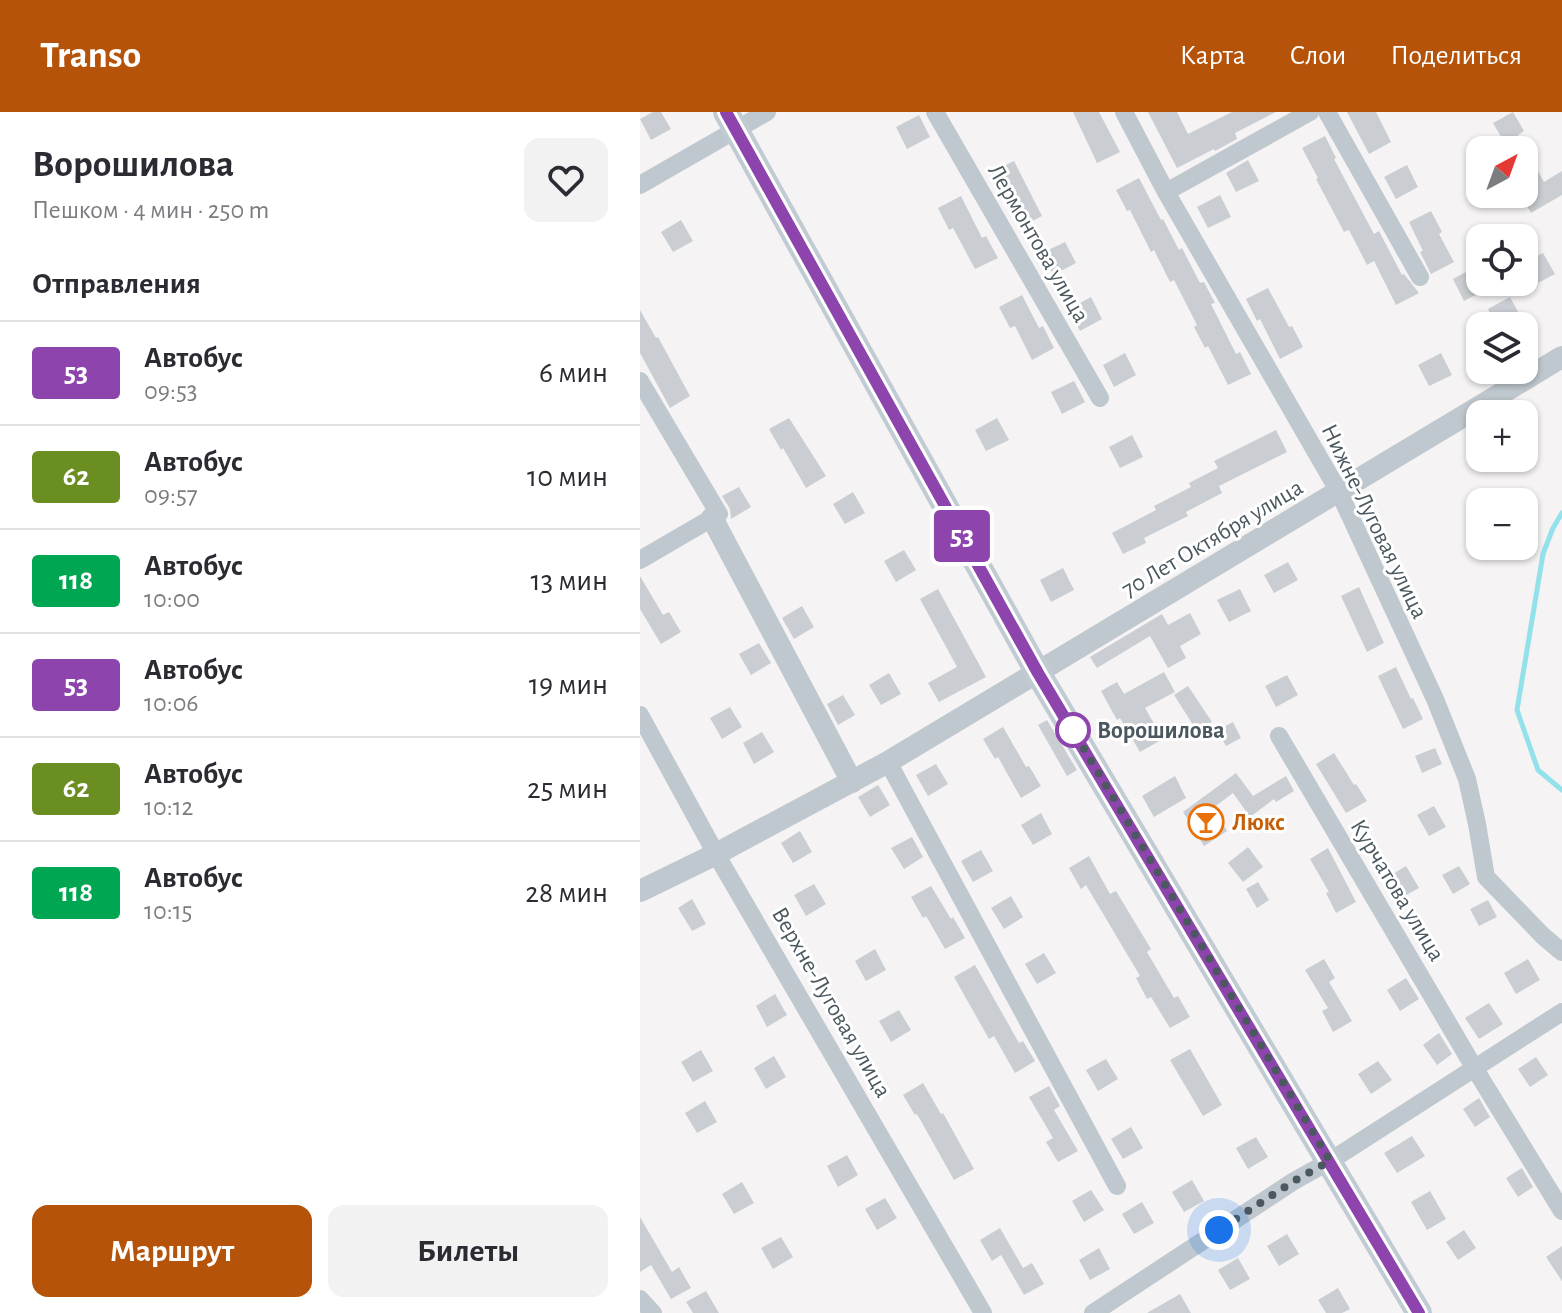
<!DOCTYPE html>
<html lang="ru">
<meta charset="utf-8">
<style>
:root{--surface:#fff;--page:#f2f2f3;--text:#2b2b33;--muted:#7c7c81;--line:#e1e1e2;--accent:#b45309}
body{margin:0;font-family:"Alegreya Sans",sans-serif;background:var(--page);color:var(--text);height:100vh;display:flex;flex-direction:column;font-size:30px;white-space:nowrap}
*{box-sizing:border-box;margin:0}
p{font-size:26px;color:var(--muted)}
.icon{flex:none;width:44px;height:44px;fill:none;stroke:currentColor;stroke-width:2;stroke-linecap:round;stroke-linejoin:round}
.map{position:relative;flex:1;overflow:hidden}
.drawer{display:flex;flex-direction:column;background:var(--surface);width:640px}
.drawer>*{flex:none}
.badge{padding:0 16px;border-radius:6px;font-size:28px;line-height:52px}
.needle{width:52px;rotate:41deg}
.fabs{position:absolute;left:826px;top:24px;display:grid;gap:16px}
.fabs a{display:grid;place-items:center;width:72px;height:72px;border-radius:16px;background:var(--surface);box-shadow:0 2px 6px #0004;font-size:40px}
.you{position:absolute;width:40px;height:40px;margin:-20px;border:6px solid #fff;border-radius:50%;background:#1a73e8;box-shadow:0 0 0 12px #1a73e833}
.map>.badge{position:absolute;translate:-50% -50%;box-shadow:0 0 0 4px #fff}
h2{padding:0 32px;font-size:30px;line-height:72px}
.round{display:grid;place-items:center;flex:none;width:84px;height:84px;border-radius:16px;background:var(--page)}
.overview{display:flex;align-items:center;justify-content:space-between;height:136px;padding:0 32px}
h1{font-size:38px;font-weight:600;line-height:60px}
.cta{display:flex;gap:16px;margin-top:auto;padding:16px 32px}
.cta a{flex:1;height:92px;border-radius:16px;background:var(--accent);color:#fff;font-size:32px;font-weight:600;line-height:92px;text-align:center}
.cta a+a{background:var(--page);color:var(--text)}
ul{padding:0;list-style:none}
li{display:flex;align-items:center;gap:24px;height:104px;padding:0 32px;border-top:2px solid var(--line)}
li div{flex:1}
li b{display:block;font-size:30px}
li em{font-style:normal}
li .badge{min-width:88px;font-weight:700;text-align:center}
header{display:flex;align-items:center;gap:48px;box-sizing:border-box;height:112px;padding:0 40px;background:var(--accent);color:#fff}
header strong{font-size:38px}
nav{display:flex;gap:44px;margin-inline-start:auto;font-size:28px}
main{display:flex;flex:1;min-height:0}
.map>svg:first-child{display:block}
.lines{fill:none;stroke-linecap:round;stroke-linejoin:round}
.stream{stroke:#93e1eb;stroke-width:5}
.building{fill:#caced2}
.minor{stroke:#bfc8ce;stroke-width:18}
.tertiary{stroke:#bfc8ce;stroke-width:22}
.secondary{stroke:#c0cbd3;stroke-width:26}
.line-casing{stroke:#fff;stroke-width:18}
.line{stroke:#8e44ad;stroke-width:12}
.walk{stroke:#4b5860;stroke-width:8;stroke-dasharray:0 14.4}
.stop-dot{fill:#fff;stroke:#8e44ad;stroke-width:4}
.labels{text-anchor:middle;stroke-width:6;stroke-linejoin:round;paint-order:stroke}
.street-label{font-size:24px;fill:#4b5860;stroke:#fff}
.stop-label{font-size:24px;font-weight:bold;fill:#4b5860;stroke:#fff;text-anchor:start}
.food-label{font-size:24px;font-weight:bold;fill:#c56008;stroke:#fff;text-anchor:start}
</style>
<header>
<strong>Transo</strong>
<nav><a>Карта</a><a>Слои</a><a>Поделиться</a></nav>
</header>
<main>
<section class="drawer">
<div class="overview"><div><h1>Ворошилова</h1><p>Пешком · 4 мин · 250 m</p></div><a class="round"><svg class="icon" aria-label="heart" viewBox="0 0 24 24"><path d="M12 20l-8-8c-3-5 5-10 8-4 3-6 11-1 8 4z"/></svg></a></div>
<h2>Отправления</h2>
<ul>
<li><span class="badge" style="background:#8e44ad;color:#fff">53</span><div><b>Автобус</b><p>09:53</p></div><em>6 мин</em></li>
<li><span class="badge" style="background:#6b8e23;color:#fff">62</span><div><b>Автобус</b><p>09:57</p></div><em>10 мин</em></li>
<li><span class="badge" style="background:#00a651;color:#fff">118</span><div><b>Автобус</b><p>10:00</p></div><em>13 мин</em></li>
<li><span class="badge" style="background:#8e44ad;color:#fff">53</span><div><b>Автобус</b><p>10:06</p></div><em>19 мин</em></li>
<li><span class="badge" style="background:#6b8e23;color:#fff">62</span><div><b>Автобус</b><p>10:12</p></div><em>25 мин</em></li>
<li><span class="badge" style="background:#00a651;color:#fff">118</span><div><b>Автобус</b><p>10:15</p></div><em>28 мин</em></li>
</ul>
<div class="cta"><a>Маршрут</a><a>Билеты</a></div>
</section>
<div class="map">
<svg width="922" height="1201" viewBox="0 0 922 1201">
<rect width="100%" height="100%" fill="#f5f3f3"/>
<g class="lines">
<!-- stream -->
<path class="stream" d="M922 401 913 416 903 442 877 598 898 658 922 678"/>
</g>
<!-- building -->
<path class="building" d="M13 0H21L31 17 11 28 0 7Z
M433 0H459L480 40 457 51Z
M508 0H537L548 22 592 0H636L595 21 597 27 575 39 574 37 537 56Z
M707 0H736L751 30 729 42Z
M873 0 884 19 878 23 904 70 922 59V83L891 101 881 84 884 82V38H869L853 11Z
M279 3 290 25 267 37 256 15Z
M685 24 696 46 694 47 734 122 739 119 762 163 764 162 779 181 756 193 734 149 727 153 709 118 704 120 676 67 678 66 662 36Z
M608 48 619 69 596 80 586 61Z
M374 49 402 104 379 116 351 60Z
M767 53 778 75 756 87 744 65Z
M499 66 521 108 523 107 539 138 542 136 560 171 564 170 575 191 571 192 596 242 600 240 611 262 588 273 568 234 565 236 554 215 557 213 534 168 530 170 514 138 511 140 490 98 487 99 476 78Z
M580 83 591 105 568 116 557 95Z
M321 84 342 126 346 124 358 146 335 157 313 116 309 118 298 96Z
M791 99 802 120 799 122 814 150 791 162 780 140 783 139 769 110Z
M41 108 53 129 33 140 21 120Z
M425 130 436 151 413 163 402 141Z
M903 141 915 162 892 174 884 159V151Z
M835 155 840 164V170H843L847 177 824 189 813 167Z
M628 176 649 215 652 214 663 235 640 247 620 207 617 209 606 187Z
M382 183 399 216 403 214 414 236 392 248 375 214 370 216 359 195Z
M451 185 462 207 440 219 429 197Z
M870 185 882 207 867 214H856L848 197Z
M0 198 16 226 18 225 50 284 30 296 0 241Z
M485 241 496 263 474 275 463 253Z
M801 241 812 263 789 274 778 253Z
M434 269 445 290 422 302 411 280Z
M149 306 186 364 166 376 143 336 141 338 129 317Z
M357 306 369 328 346 339 335 318Z
M636 318 647 340 579 374 582 381 546 400 548 404 504 426 506 431 483 442 472 421 516 398 514 394 551 375 549 371 578 356 574 349Z
M492 323 503 345 480 356 469 335Z
M99 375 111 395 91 407 90 397 82 384Z
M213 380 225 401 205 412 193 392Z
M264 438 276 458 256 470 244 449Z
M648 450 658 468 634 481 624 463Z
M423 456 434 478 411 490 400 468Z
M0 464 23 503 29 500 41 520 21 532 0 497Z
M719 475 744 531 727 540 701 484Z
M298 477 346 565 299 590 288 571 317 555 280 487Z
M600 477 611 499 589 510 577 488Z
M162 494 174 515 154 527 142 506Z
M550 501 561 522 540 534 546 546 528 556 510 524 457 556 450 545 522 502 528 513Z
M119 531 131 551 111 563 99 542Z
M756 555 771 587 773 586 783 607 763 617 738 564Z
M524 560 535 580 505 596 523 627 500 640 480 606 477 608 461 579 477 570 484 582Z
M249 561 261 582 241 593 229 573Z
M647 563 658 583 636 595 625 574Z
M548 574 572 610 557 619 534 583Z
M203 583 215 603 198 613 187 592Z
M90 595 102 615 82 627 70 606Z
M407 608 437 658 427 664 398 613Z
M593 610 601 626 586 634 577 618Z
M363 615 386 655 389 654 401 674 381 686 358 645 355 647 343 627Z
M122 620 134 640 114 652 103 631Z
M795 636 802 652 782 661 775 644Z
M694 641 714 673 716 672 727 689 706 701 676 652Z
M296 652 308 672 288 684 276 663Z
M596 661 613 684 646 664 654 679 636 690 634 687 610 705 593 681 573 696 587 719 564 734 543 700Z
M535 664 546 686 514 705 502 684Z
M238 673 250 693 230 705 218 685Z
M794 694 806 715 789 724 777 703Z
M401 701 412 722 393 733 381 713Z
M160 719 172 740 153 751 141 731Z
M272 725 283 745 264 757 251 736Z
M608 735 623 755 603 770 588 751Z
M688 736 716 790 696 801 686 781 689 780 670 747Z
M341 738 353 759 333 770 321 749Z
M449 744 470 782 476 779 511 837 507 840 534 886 538 884 550 905 530 916 511 885 507 887 496 866 500 864 446 773 441 777 429 756Z
M766 754 779 776 759 787 746 766Z
M819 754 830 772 813 782 802 763Z
M618 770 629 788 617 796 606 777Z
M174 772 186 792 166 804 154 783Z
M291 774 311 807 313 805 325 826 305 837 286 804 283 806 271 785Z
M371 784 383 805 364 817 351 796Z
M52 787 66 812 52 819 38 796Z
M848 788 857 805 839 814 830 797Z
M235 837 246 858 226 869 215 849Z
M404 841 416 861 397 872 385 852Z
M684 847 695 866 689 870 712 909 693 920 682 899 688 896 665 858Z
M888 847 900 868 876 882 864 861Z
M335 853 379 931 383 929 395 949 375 961 354 924 349 927 314 865Z
M766 866 779 887 760 899 747 878Z
M135 882 147 903 127 915 116 894Z
M849 891 863 912 839 927 825 906Z
M259 898 271 918 251 930 239 909Z
M799 921 812 942 797 953 783 933Z
M550 937 582 993 563 1004 530 948Z
M61 938 73 959 53 970 41 950Z
M134 944 146 965 126 977 114 956Z
M896 945 908 963 890 975 878 957Z
M466 947 478 967 458 979 446 958Z
M738 949 752 968 731 982 718 962Z
M283 971 301 1002 303 1001 334 1057 314 1068 277 1002 275 1003 263 983Z
M409 974 420 994 414 998 438 1039 418 1050 406 1030 413 1026 389 985Z
M839 986 850 1005 835 1015 823 997Z
M65 989 77 1010 57 1021 45 1001Z
M491 1015 503 1036 483 1047 471 1027Z
M772 1024 785 1044 757 1061 744 1041Z
M616 1025 628 1045 608 1057 596 1036Z
M207 1043 218 1063 198 1075 187 1054Z
M882 1056 893 1075 878 1085 866 1066Z
M552 1068 564 1089 544 1100 532 1080Z
M102 1070 114 1091 94 1102 82 1082Z
M451 1078 464 1098 444 1110 432 1089Z
M790 1079 806 1107 787 1118 771 1090Z
M245 1086 257 1106 237 1118 225 1097Z
M502 1090 514 1111 494 1122 482 1102Z
M0 1105 32 1160 39 1155 51 1176 31 1187 11 1153 0 1160Z
M360 1116 383 1156 392 1151 404 1172 384 1183 361 1143 352 1149 340 1128Z
M824 1118 836 1136 818 1148 806 1130Z
M647 1122 659 1142 639 1154 627 1134Z
M141 1125 153 1145 133 1157 121 1136Z
M922 1134V1169L906 1145Z
M459 1136 470 1157 450 1168 439 1148Z
M598 1146 610 1167 590 1178 578 1158Z
M698 1176 710 1197 702 1201H686L678 1188Z
M66 1179 79 1201H53L46 1190Z
M540 1182 551 1201H507Z"/>
<g class="lines">
<!-- minor -->
<path class="minor" d="M295 0 460 286
M484 0 526 80 699 380 795 587 827 667 837 712 846 765 903 824 922 840
M687 0 780 165
M0 73 127 0
M526 80 670 0
M0 269 79 402 0 448
M0 603 76 742 343 1201
M639 624 835 957 922 1099
M248 650 477 1074
M0 1187 13 1201
M453 1201 654 1069 690 1049 922 900"/>
<!-- tertiary -->
<path class="tertiary" d="M72 406 212 670
M0 779 76 742 248 650 922 245"/>
<!-- secondary -->
<path class="secondary" d="M86 0 398 561 779 1201"/>
</g>
<g class="lines">
<defs>
<path id="line" d="M86 0 398 561 779 1201"/>
</defs>
<!-- line casing -->
<use href="#line" class="line-casing"/>
<!-- line -->
<use href="#line" class="line"/>
<!-- walk -->
<path class="walk" d="M433 618 431 615 690 1049 654 1069 579 1118"/>
</g>
<!-- icons -->
<defs>
<symbol id="bar-ring" viewBox="-11 -11 22 22"><circle r="9.5" fill="#fff" stroke="#e8710a" stroke-width="1.5"/><path d="M-6-5H6L.8 .8V4.5H3.5V6h-7V4.5H-.8V.8Z" fill="#e8710a"/></symbol>
</defs>
<g fill-rule="evenodd">
<use href="#bar-ring" x="546" y="690" width="40" height="40"/>
</g>
<!-- markers -->
<circle class="stop-dot" cx="433" cy="618" r="16"/>
<g class="labels">
<!-- street labels -->
<g class="street-label">
<text transform="translate(399 131) rotate(60)" y="8">Лермонтова улица</text>
<text transform="translate(735 409) rotate(64)" y="8">Нижне-Луговая улица</text>
<text transform="translate(572 426) rotate(-31)" y="8">70 Лет Октября улица</text>
<text transform="translate(758 778) rotate(59)" y="8">Курчатова улица</text>
<text transform="translate(192 890) rotate(60)" y="8">Верхне-Луговая улица</text>
</g>
<!-- stop labels -->
<g class="stop-label">
<text x="457" y="626">Ворошилова</text>
</g>
<!-- food labels -->
<g class="food-label">
<text x="592" y="718">Люкс</text>
</g>
</g>
</svg>
<div class="fabs">
<a><svg class="needle" viewBox="-14 -14 28 28"><path d="M0-13l5 13h-10z" fill="#e53935"/><path d="M0 13l5-13h-10z" fill="#7c7c81"/></svg></a>
<a><svg class="icon" aria-label="locate" viewBox="0 0 24 24"><circle cx="12" cy="12" r="6"/><path d="M12 2v4M12 18v4M2 12h4M18 12h4"/></svg></a>
<a><svg class="icon" aria-label="layers" viewBox="0 0 24 24"><path d="M12 4l9 5-9 5-9-5zM3 14l9 5 9-5"/></svg></a>
<a>+</a>
<a>−</a>
</div>
<div class="you" style="left:579px;top:1118px"></div>
<b class="badge" style="left:322px;top:424px;background:#8e44ad;color:#fff">53</b>
</div>
</main>
